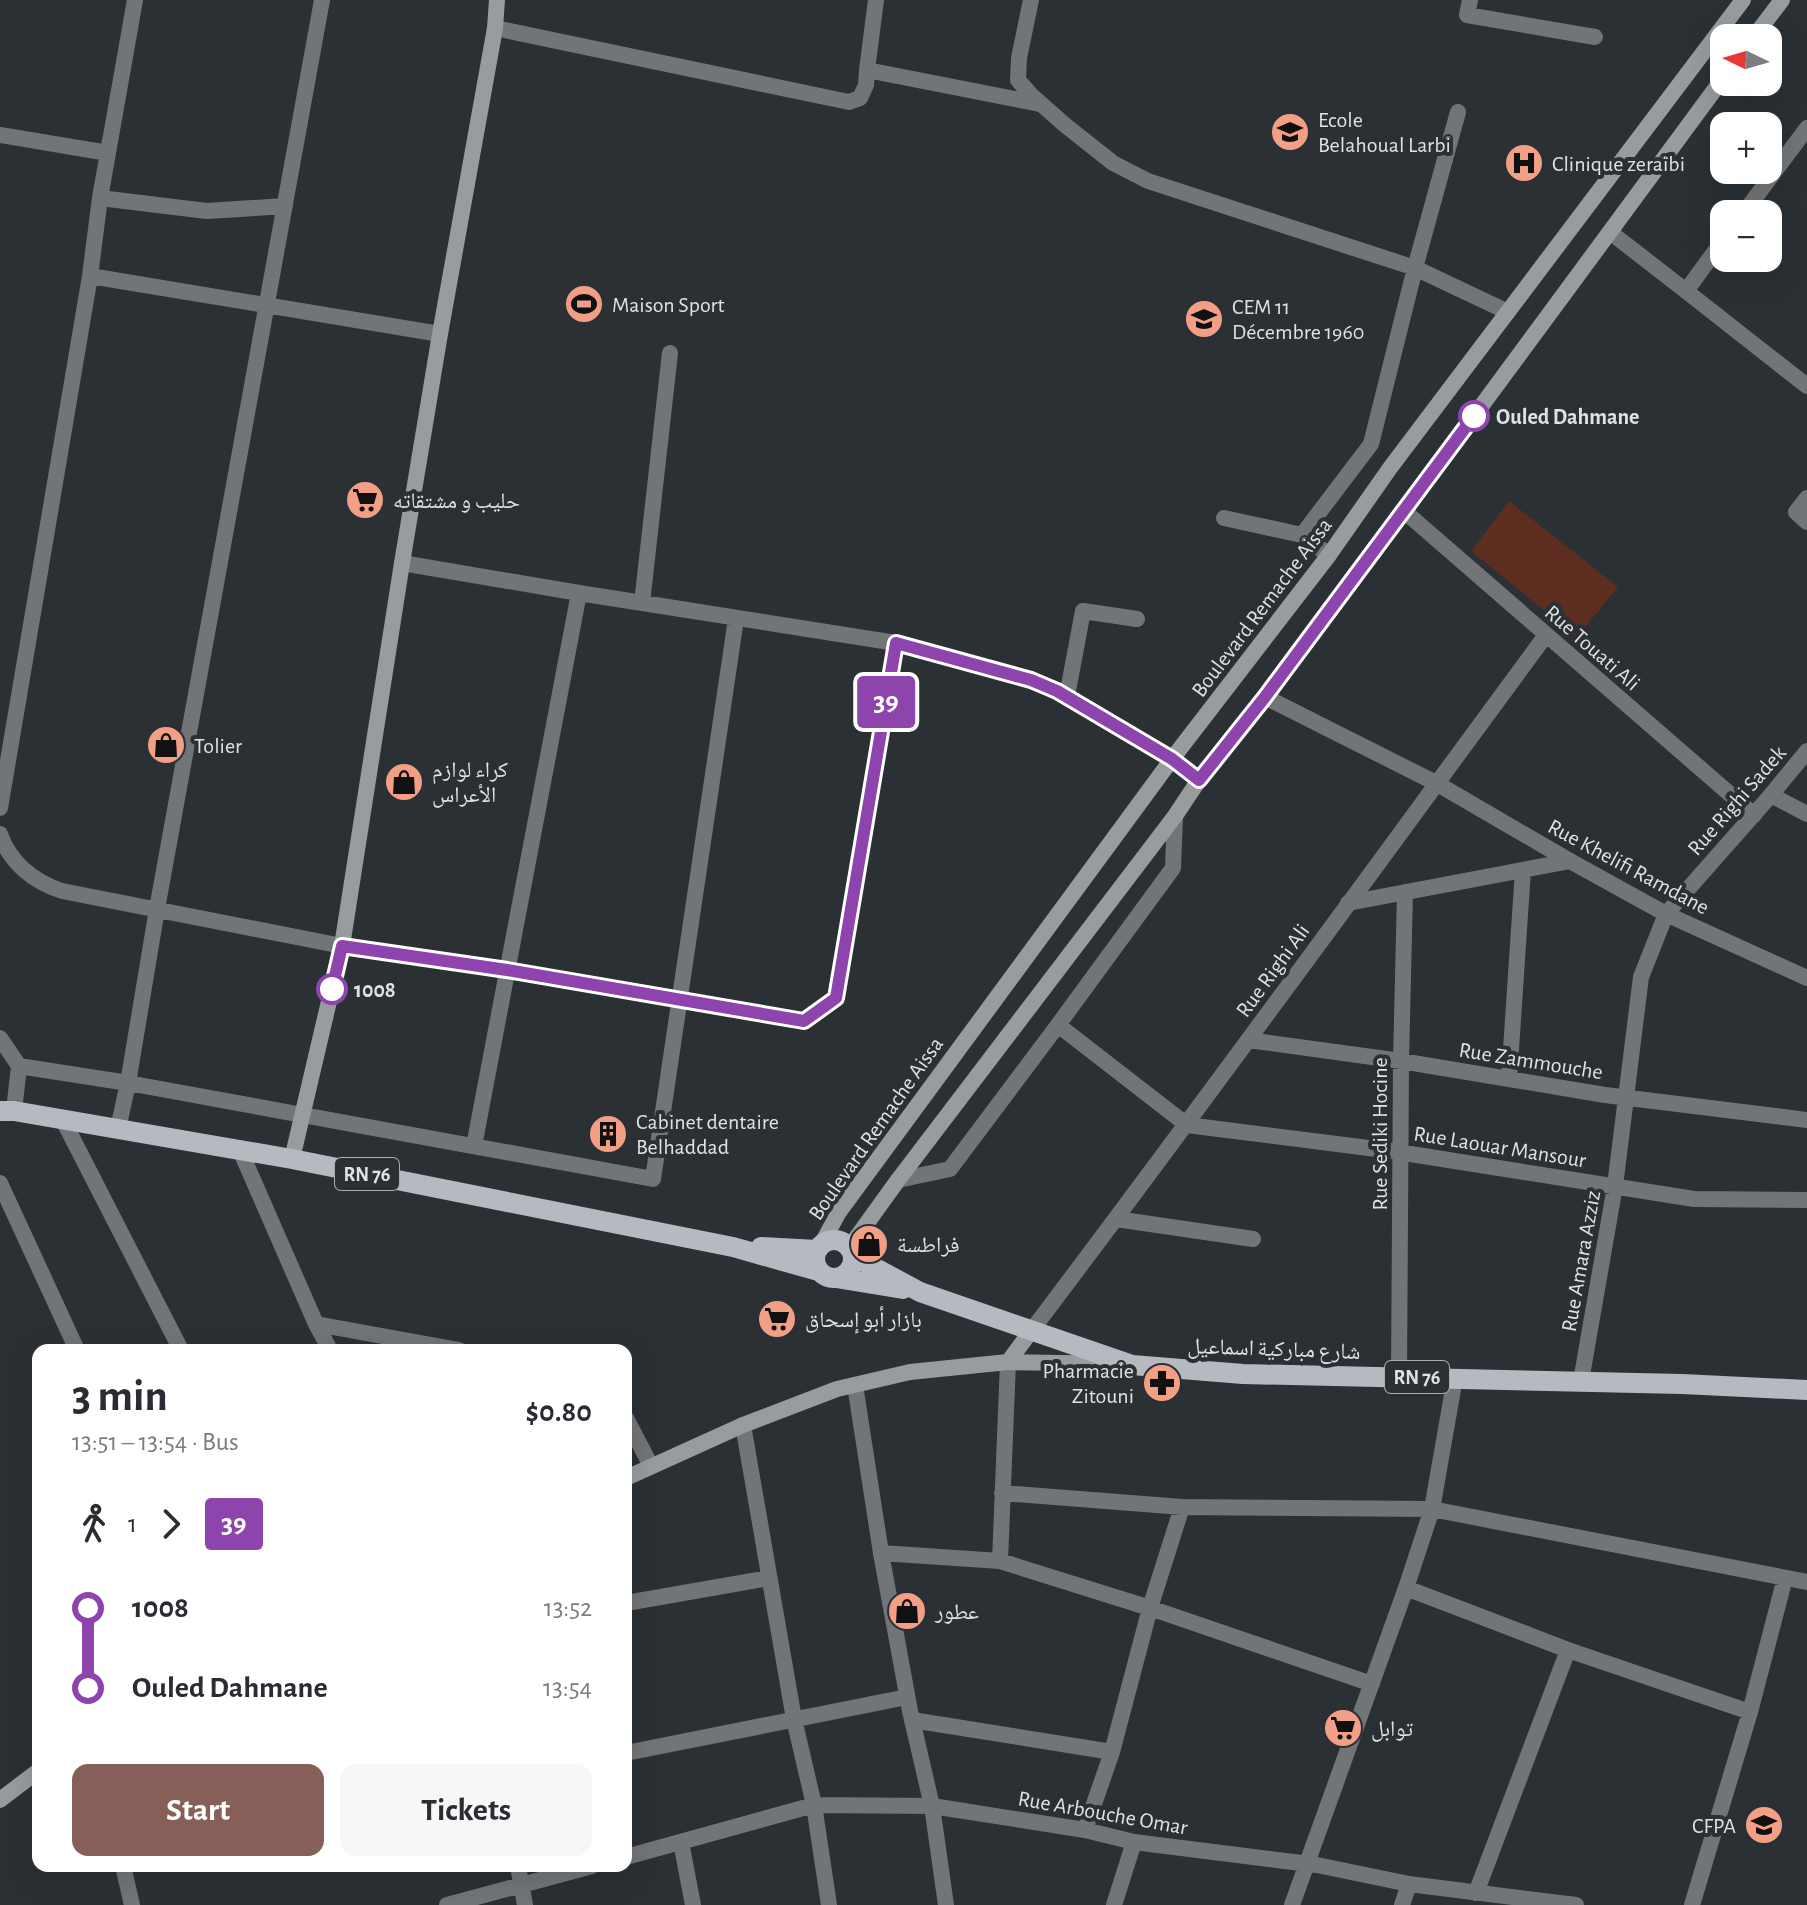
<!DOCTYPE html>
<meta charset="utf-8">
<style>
:root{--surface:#fff;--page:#f7f7f7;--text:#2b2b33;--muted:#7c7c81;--accent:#855f58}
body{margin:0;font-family:"Alegreya Sans","Noto Naskh Arabic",sans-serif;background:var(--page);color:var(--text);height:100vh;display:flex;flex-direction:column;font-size:30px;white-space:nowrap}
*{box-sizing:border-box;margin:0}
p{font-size:26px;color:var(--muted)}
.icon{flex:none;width:44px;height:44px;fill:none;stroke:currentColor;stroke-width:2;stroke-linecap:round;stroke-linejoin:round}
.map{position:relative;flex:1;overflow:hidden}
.panel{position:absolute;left:32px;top:1344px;width:600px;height:528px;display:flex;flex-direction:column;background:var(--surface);border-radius:16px;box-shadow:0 8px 32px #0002}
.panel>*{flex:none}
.badge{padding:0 16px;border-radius:6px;font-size:28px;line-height:52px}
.needle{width:52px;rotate:275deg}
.fabs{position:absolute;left:1710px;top:24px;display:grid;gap:16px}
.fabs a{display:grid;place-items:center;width:72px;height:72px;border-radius:16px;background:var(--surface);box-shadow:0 8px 32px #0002;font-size:40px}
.map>.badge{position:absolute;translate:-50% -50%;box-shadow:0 0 0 4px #fff}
.legs{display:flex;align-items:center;gap:12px;height:88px;padding:0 40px;font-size:26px}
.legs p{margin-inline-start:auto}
.head{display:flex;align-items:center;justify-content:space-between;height:136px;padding:0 40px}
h1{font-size:44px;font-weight:700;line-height:60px}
.button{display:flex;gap:16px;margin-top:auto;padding:16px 40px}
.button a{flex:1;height:92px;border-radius:16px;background:var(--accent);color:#fff;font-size:32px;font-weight:700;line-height:92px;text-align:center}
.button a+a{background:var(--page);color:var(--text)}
ul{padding:0 40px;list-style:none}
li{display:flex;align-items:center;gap:28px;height:80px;font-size:30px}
li i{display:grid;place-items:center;width:12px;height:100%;margin:0 10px;background:currentColor}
li i::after{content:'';width:20px;height:20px;margin:-10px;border:6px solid;border-radius:50%;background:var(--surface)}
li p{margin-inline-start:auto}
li:first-child i{background:linear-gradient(#0000 50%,currentColor 0)}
li:last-child i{background:linear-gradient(currentColor 50%,#0000 0)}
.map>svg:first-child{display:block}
.green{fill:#5d2e20}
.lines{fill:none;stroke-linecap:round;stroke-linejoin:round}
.minor{stroke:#727577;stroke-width:16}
.tertiary{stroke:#727577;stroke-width:16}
.secondary{stroke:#989c9f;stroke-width:16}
.primary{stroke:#b4babf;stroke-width:20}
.line-1-casing{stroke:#fff;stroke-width:18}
.line-1{stroke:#8e44ad;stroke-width:12}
.stop-1-dot{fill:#fff;stroke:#8e44ad;stroke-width:4}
.labels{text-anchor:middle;stroke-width:8;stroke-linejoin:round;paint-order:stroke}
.shield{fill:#2b3035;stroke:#a8adb0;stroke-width:2}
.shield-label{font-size:20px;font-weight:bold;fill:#dee2e5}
.poi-label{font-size:22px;fill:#dee2e5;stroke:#2b3035;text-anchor:start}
.stop-label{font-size:22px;font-weight:bold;fill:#dee2e5;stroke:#2b3035;text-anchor:start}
.street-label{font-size:22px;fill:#dee2e5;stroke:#2b3035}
</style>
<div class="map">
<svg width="1807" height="1905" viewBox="0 0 1807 1905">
<rect width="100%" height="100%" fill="#2b3035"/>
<!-- green -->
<path class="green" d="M1509 501 1618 587 1577 637 1471 551Z"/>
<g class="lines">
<!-- minor -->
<path class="minor" d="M876 0 867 70 1040 104
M1031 0 1019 58 1018 80 1031 95 1065 125 1113 163 1148 181 1415 268 1508 312
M1470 0 1467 15 1595 37
M495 28 849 102 860 98 866 85 867 70
M0 135 108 153
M100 198 207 211 285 206
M1743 214 1807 128
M1610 232 1686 291 1724 239
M90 276 440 334
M1686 291 1807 386
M1807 498 1796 512 1807 522
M1404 511 1754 815
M1224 518 1302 535 1329 555
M1302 535 1371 444 1415 268 1458 112
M402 563 579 593 896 643 1031 680 1057 691 1172 759 1199 780
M642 603 670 353
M1067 696 1083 611 1137 619
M1771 795 1807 814
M0 808 90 276 100 198 135 0
M0 834C10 863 34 882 62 891L342 946 507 970 804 1021 836 998 896 643
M1348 903 1570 861
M1058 1025 1187 1125 1392 1151 1694 1199 1807 1200
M0 1038 19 1066
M1248 1040 1401 1061 1605 1095 1807 1120
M1509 1079 1523 870
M14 1111 19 1066 128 1083 653 1179 736 619
M63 1120 181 1350
M118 1129 128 1083 157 909 322 0
M474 1146 579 593
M240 1150 316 1324 459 1350
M898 1180 950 1169 1058 1025 1173 868 1175 816
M0 1183 77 1350
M1116 1219 1253 1239
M316 1324 330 1350
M1032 1330C1206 1100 1375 867 1546 635
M1399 1377 1401 1061 1405 892
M1581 1381 1615 1186 1641 977 1666 914
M626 1418 651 1466
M743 1425 794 1719 814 1805 829 1905
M1002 1493 1182 1507 1432 1509 1807 1582
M881 1553 1000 1561 1008 1362
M1000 1561 1150 1608 1372 1684
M1406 1588 1568 1650
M626 1603 769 1578
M912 1720 1112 1752
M626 1753 907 1697
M1085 1830 1112 1752 1150 1608 1182 1507
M681 1842 693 1905
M626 1857 814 1805 932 1806 1085 1830 1134 1842 1317 1865 1409 1884 1576 1905
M123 1866 132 1905
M518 1866 525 1905
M1476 1893 1568 1650 1750 1712
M447 1905 592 1866
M1114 1905 1134 1842
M1292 1905 1406 1588 1432 1509 1455 1378
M1402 1905 1409 1884
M1692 1905 1750 1712 1785 1578"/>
<!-- tertiary -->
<path class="tertiary" d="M1265 697 1436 783 1570 861 1666 914 1807 978
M1666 914 1771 795 1807 751
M855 1385 881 1553 910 1711 932 1806 946 1905"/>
<!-- secondary -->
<path class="secondary" d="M1753 38 1782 0
M292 1159 342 946 402 563 440 334 495 28 497 0
M821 1245 839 1212 1172 759 1329 555 1390 468 1743 0
M849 1248 898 1180 1175 816 1199 780 1265 697 1404 511 1724 77
M1008 1362 1119 1364
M626 1478 743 1425 837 1389 910 1372 1008 1362 1032 1330
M0 1800 38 1771"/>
<!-- primary -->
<path class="primary" d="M0 1111H14L292 1159 733 1247 818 1271
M815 1259a19 19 0 1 1 38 0a19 19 0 1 1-38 0Z
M761 1247 817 1250
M853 1256 920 1292 1132 1365 1243 1374 1682 1384 1807 1390
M836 1278 903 1289"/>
</g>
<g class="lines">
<defs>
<path id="line-1" d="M332 989 342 946 507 970 804 1021 836 998 896 643 1031 680 1057 691 1172 759 1199 780 1265 697 1474 416"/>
</defs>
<!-- line-1 casing -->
<use href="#line-1" class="line-1-casing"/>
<!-- line-1 -->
<use href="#line-1" class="line-1"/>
</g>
<!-- icons -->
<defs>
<symbol id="school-disc" viewBox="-11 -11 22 22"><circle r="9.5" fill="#f39f85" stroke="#2b3035"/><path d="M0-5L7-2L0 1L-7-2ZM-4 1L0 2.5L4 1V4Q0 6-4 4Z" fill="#111"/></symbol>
<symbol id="hospital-disc" viewBox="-11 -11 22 22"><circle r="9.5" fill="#f39f85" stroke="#2b3035"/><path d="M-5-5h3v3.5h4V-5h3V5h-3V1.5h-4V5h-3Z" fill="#111"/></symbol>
<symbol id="stadium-disc" viewBox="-11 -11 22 22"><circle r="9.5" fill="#f39f85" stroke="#2b3035"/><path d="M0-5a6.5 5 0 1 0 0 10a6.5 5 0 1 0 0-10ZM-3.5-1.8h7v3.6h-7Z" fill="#111"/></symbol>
<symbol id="supermarket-disc" viewBox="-11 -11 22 22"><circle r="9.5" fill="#f39f85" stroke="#2b3035"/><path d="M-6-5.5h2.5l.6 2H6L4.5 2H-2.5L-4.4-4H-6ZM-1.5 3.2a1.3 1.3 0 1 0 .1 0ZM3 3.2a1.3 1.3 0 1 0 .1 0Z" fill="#111"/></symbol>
<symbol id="shop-disc" viewBox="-11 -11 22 22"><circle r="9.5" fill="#f39f85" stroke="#2b3035"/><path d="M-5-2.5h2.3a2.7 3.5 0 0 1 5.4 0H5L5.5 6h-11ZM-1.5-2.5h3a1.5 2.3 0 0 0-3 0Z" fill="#111"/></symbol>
<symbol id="building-disc" viewBox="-11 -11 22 22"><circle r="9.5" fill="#f39f85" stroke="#2b3035"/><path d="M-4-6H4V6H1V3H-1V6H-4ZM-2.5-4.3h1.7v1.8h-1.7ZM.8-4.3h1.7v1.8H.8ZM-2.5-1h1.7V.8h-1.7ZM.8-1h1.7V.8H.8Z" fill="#111"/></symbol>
<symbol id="pharmacy-disc" viewBox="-11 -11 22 22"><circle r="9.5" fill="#f39f85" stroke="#2b3035"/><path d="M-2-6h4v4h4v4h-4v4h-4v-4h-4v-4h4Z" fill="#111"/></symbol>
<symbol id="university-disc" viewBox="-11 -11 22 22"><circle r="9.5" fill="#f39f85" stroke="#2b3035"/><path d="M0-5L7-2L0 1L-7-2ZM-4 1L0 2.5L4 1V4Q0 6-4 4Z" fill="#111"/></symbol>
</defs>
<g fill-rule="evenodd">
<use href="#school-disc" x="1268" y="110" width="44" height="44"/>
<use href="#hospital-disc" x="1502" y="141" width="44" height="44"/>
<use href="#stadium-disc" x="562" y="282" width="44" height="44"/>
<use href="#school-disc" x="1182" y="297" width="44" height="44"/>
<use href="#supermarket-disc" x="343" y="478" width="44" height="44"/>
<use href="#shop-disc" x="144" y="723" width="44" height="44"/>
<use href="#shop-disc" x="382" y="760" width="44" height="44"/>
<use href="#building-disc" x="586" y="1112" width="44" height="44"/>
<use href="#shop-disc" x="847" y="1222" width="44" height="44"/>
<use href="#supermarket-disc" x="755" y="1297" width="44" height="44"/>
<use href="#pharmacy-disc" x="1140" y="1361" width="44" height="44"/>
<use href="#shop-disc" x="885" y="1589" width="44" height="44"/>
<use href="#supermarket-disc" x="1321" y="1706" width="44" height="44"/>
<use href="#university-disc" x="1742" y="1803" width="44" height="44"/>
</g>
<!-- markers -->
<g class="stop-1-dot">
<circle cx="1474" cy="416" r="14"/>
<circle cx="332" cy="989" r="14"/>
</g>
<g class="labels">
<!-- shield labels -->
<g class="shield">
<rect x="335" y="1158" width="64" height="32" rx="6"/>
<rect x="1385" y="1361" width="64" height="32" rx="6"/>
</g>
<g class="shield-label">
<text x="367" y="1181">RN 76</text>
<text x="1417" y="1384">RN 76</text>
</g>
<!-- poi labels -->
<g class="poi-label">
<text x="1318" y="127">Ecole<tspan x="1318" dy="25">Belahoual Larbi</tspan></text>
<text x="1552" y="171">Clinique zeraïbi</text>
<text x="612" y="312">Maison Sport</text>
<text x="1232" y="314">CEM 11<tspan x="1232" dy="25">Décembre 1960</tspan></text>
<text x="393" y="508">حليب و مشتقاته</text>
<text x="194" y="753">Tolier</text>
<text x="432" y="777">كراء لوازم<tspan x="432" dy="25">الأعراس</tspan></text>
<text x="636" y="1129">Cabinet dentaire<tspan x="636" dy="25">Belhaddad</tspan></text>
<text x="897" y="1252">فراطسة</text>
<text x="805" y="1327">بازار أبو إسحاق</text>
<text x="1134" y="1378" text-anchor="end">Pharmacie<tspan x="1134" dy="25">Zitouni</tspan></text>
<text x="935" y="1619">عطور</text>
<text x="1371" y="1736">توابل</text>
<text x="1736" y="1833" text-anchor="end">CFPA</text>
</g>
<!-- stop labels -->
<g class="stop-label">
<text x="1496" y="424">Ouled Dahmane</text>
<text x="354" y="997">1008</text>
</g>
<!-- street labels -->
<g class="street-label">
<text transform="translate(1261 607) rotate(-53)" y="8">Boulevard Remache Aissa</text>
<text transform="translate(1593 647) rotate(41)" y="8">Rue Touati Ali</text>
<text transform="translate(1736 800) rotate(-49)" y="8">Rue Righi Sadek</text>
<text transform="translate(1629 866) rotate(28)" y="8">Rue Khelifi Ramdane</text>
<text transform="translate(1272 970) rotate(-54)" y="8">Rue Righi Ali</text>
<text transform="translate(1531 1060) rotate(9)" y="8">Rue Zammouche</text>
<text transform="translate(875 1128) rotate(-55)" y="8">Boulevard Remache Aissa</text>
<text transform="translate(1379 1134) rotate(-90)" y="8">Rue Sediki Hocine</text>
<text transform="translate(1500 1146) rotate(9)" y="8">Rue Laouar Mansour</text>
<text transform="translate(1580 1261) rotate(-80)" y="8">Rue Amara Azziz</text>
<text transform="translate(1274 1348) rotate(2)" y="8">شارع مباركية اسماعيل</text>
<text transform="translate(1103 1812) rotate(10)" y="8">Rue Arbouche Omar</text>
</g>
</g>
</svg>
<div class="fabs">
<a><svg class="needle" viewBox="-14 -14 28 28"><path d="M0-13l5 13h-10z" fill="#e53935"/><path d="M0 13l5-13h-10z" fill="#7c7c81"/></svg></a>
<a>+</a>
<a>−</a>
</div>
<b class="badge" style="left:886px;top:702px;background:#8e44ad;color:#fff">39</b>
<section class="panel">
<div class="head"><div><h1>3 min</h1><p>13:51 – 13:54 · Bus</p></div><b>$0.80</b></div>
<div class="legs"><svg class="icon" aria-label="walk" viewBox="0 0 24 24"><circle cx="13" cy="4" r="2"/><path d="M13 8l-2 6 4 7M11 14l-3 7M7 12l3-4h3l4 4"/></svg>1<svg class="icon" aria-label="forward" viewBox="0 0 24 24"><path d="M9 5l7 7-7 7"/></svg><b class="badge" style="background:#8e44ad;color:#fff">39</b></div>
<ul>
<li><i style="color:#8e44ad"></i><b>1008</b><p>13:52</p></li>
<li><i style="color:#8e44ad"></i><b>Ouled Dahmane</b><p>13:54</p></li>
</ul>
<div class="button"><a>Start</a><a>Tickets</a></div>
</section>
</div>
